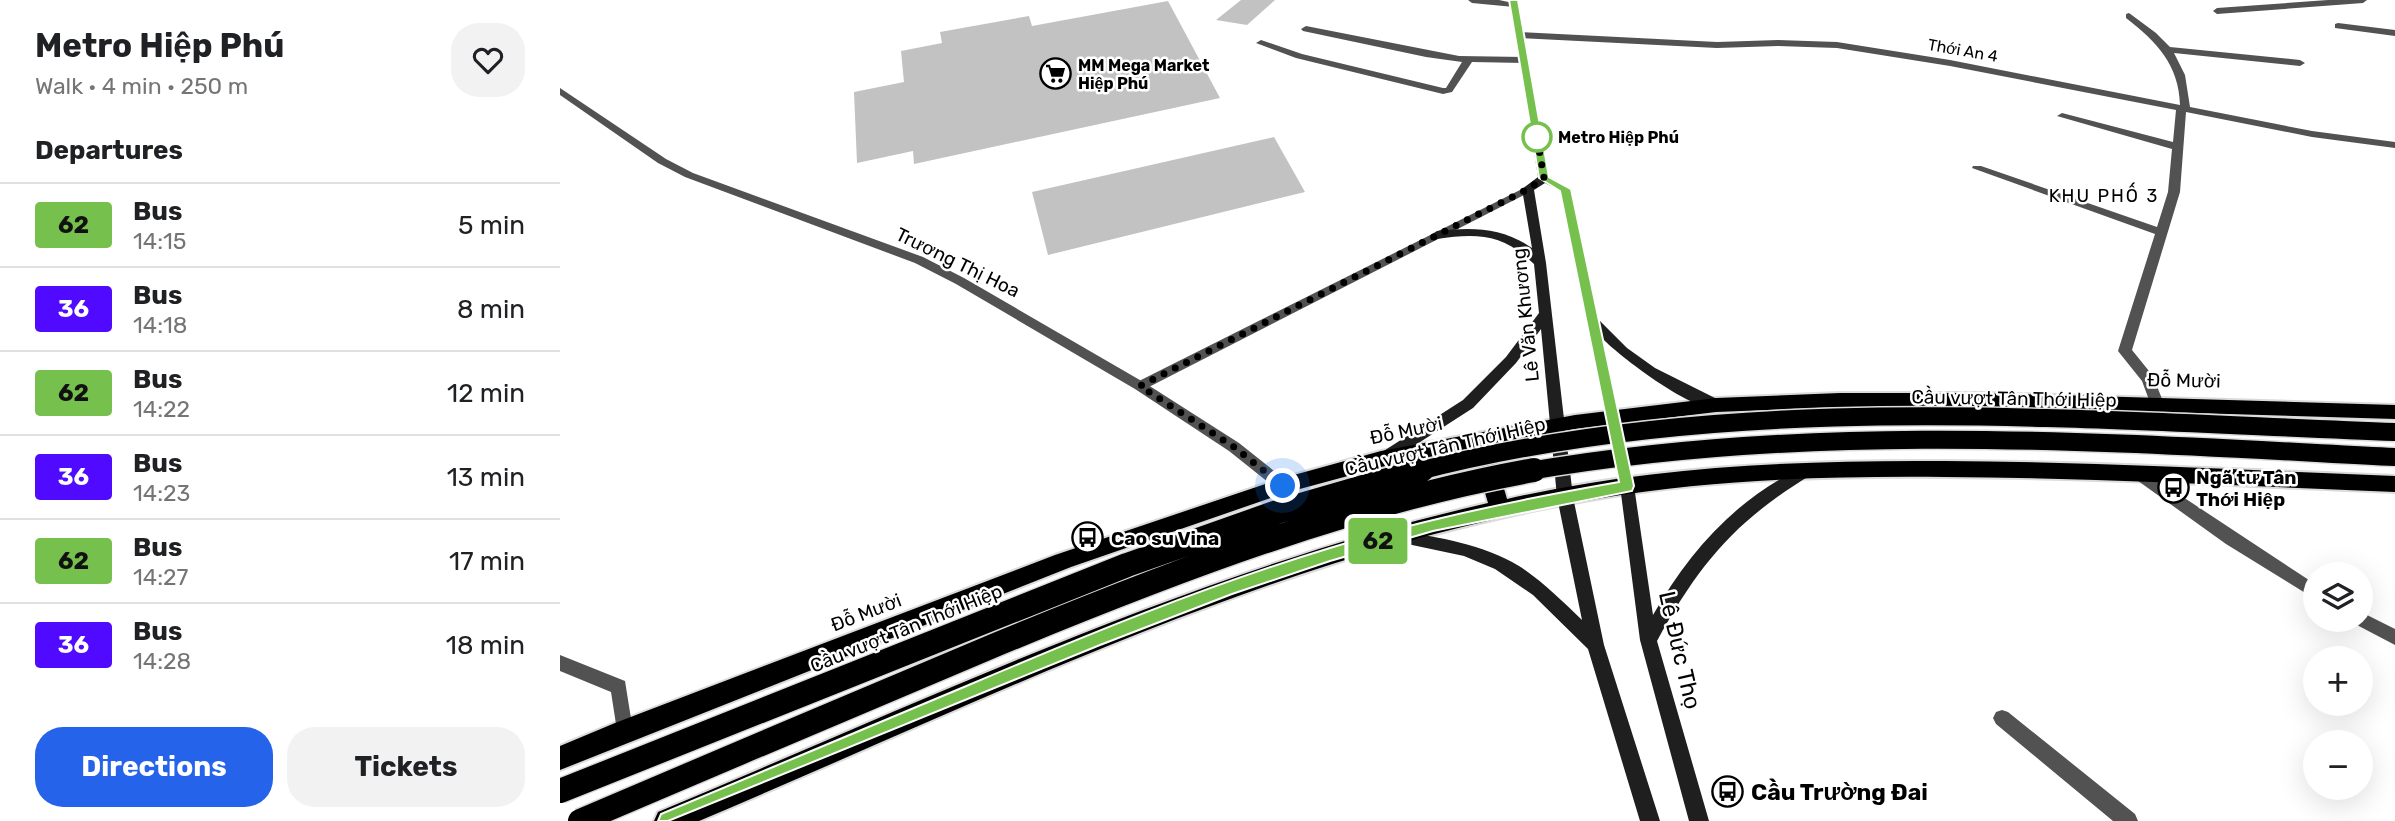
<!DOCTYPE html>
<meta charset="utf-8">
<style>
:root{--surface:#fff;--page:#f2f2f2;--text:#202124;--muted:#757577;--line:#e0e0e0;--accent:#2563eb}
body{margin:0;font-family:Rubik,sans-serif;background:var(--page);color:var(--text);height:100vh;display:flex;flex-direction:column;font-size:26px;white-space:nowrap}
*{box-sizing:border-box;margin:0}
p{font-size:23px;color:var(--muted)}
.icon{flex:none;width:38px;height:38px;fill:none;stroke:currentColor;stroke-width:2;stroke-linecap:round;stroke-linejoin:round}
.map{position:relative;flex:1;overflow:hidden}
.side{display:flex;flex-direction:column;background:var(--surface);width:560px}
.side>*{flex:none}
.badge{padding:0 14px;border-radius:5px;font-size:24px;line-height:46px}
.tools{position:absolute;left:1743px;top:562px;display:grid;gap:14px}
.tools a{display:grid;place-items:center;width:70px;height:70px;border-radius:50%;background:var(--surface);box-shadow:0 7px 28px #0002;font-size:35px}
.you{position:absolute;width:35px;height:35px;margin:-18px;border:5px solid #fff;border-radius:50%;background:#1a73e8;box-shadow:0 0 0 10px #1a73e833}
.map>.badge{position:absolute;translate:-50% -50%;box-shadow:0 0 0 4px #fff}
h2{padding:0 35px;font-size:26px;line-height:63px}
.round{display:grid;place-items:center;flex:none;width:74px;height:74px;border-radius:28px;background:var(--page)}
.headline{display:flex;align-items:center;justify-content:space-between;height:119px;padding:0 35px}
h1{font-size:33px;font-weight:700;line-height:52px}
.action{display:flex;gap:14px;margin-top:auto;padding:14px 35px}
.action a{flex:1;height:80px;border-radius:28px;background:var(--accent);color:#fff;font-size:28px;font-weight:700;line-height:80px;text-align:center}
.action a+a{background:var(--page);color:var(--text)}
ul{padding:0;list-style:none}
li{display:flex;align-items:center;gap:21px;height:84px;padding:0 35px;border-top:2px solid var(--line)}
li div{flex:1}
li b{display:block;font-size:26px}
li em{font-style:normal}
li .badge{min-width:77px;font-weight:700;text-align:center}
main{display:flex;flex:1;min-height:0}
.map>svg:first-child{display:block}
.building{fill:#c2c2c2}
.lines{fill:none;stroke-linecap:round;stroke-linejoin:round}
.trunk-casing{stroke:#dbdbdb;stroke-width:4}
.minor{fill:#525252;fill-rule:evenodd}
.tertiary{fill:#525252;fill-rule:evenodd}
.secondary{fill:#1f1f1f;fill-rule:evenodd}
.trunk{fill:#000;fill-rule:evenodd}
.trunk-bridge-far1-casing{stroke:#dbdbdb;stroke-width:21;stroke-linecap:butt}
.trunk-bridge-casing{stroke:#dbdbdb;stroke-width:27;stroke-linecap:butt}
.trunk-bridge-far1{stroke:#000;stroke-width:18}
.trunk-bridge{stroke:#000;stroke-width:24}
.line{fill:#76c04d;stroke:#fff;stroke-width:2}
.walk{stroke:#000;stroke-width:7;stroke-dasharray:0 12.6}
.stop-dot{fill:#fff;stroke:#76c04d;stroke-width:3.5}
.labels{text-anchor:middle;stroke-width:5;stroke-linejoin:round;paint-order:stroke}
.far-street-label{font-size:16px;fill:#000;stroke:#fff}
.far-poi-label{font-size:16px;font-weight:bold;fill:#000;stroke:#fff;text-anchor:start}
.far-stop-label{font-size:16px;font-weight:bold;fill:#000;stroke:#fff;text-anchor:start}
.far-neighbourhood-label{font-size:18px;letter-spacing:2px;fill:#000;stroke:#fff}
.street-label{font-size:19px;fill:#000;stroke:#fff}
.poi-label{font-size:19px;font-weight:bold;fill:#000;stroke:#fff;text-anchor:start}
.near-street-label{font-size:23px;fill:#000;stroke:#fff}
.near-poi-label{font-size:23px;font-weight:bold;fill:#000;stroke:#fff;text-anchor:start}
</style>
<main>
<section class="side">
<div class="headline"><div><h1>Metro Hiệp Phú</h1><p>Walk · 4 min · 250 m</p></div><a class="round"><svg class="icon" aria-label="heart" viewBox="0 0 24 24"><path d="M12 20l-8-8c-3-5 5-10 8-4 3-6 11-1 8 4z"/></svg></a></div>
<h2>Departures</h2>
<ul>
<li><span class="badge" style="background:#76c04d;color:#111">62</span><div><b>Bus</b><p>14:15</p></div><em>5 min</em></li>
<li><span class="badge" style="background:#4f0aff;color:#fff">36</span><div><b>Bus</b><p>14:18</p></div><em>8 min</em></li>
<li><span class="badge" style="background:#76c04d;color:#111">62</span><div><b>Bus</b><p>14:22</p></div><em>12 min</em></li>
<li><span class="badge" style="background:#4f0aff;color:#fff">36</span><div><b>Bus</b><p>14:23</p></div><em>13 min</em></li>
<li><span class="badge" style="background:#76c04d;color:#111">62</span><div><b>Bus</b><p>14:27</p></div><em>17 min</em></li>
<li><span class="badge" style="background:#4f0aff;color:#fff">36</span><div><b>Bus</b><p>14:28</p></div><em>18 min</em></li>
</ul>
<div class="action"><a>Directions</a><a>Tickets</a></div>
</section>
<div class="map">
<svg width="1835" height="821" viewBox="0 0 1835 821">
<rect width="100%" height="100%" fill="#fff"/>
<!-- building -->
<path class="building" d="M681 0H715L687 25 656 20Z
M608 1 660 98 354 164 353 151 297 163 294 92 344 82 341 51 382 43 380 32 469 16 472 26Z
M714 137 745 192 488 255 472 192Z"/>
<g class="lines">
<defs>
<path id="trunk" d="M1280 393H1426L1835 405V419L1426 407H1280L1156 412 1015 429 931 444 947 499C1090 466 1239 460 1385 461 1535 462 1685 470 1835 476V492C1685 486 1535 478 1385 477 1271 476 1155 479 1042 498 724 550 433 697 139 821H94L98 812C369 699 640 569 928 503L912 448 821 467 725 493 511 567 0 770V746L55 723 495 555 723 478 821 451 1015 415 1156 398Z"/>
</defs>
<!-- trunk casing -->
<use href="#trunk" class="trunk-casing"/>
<!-- minor -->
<path class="minor" d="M908 0H939L958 4 954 7 912 3Z
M1768 0H1807L1803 3 1657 14 1653 11 1657 8Z
M1569 13 1596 33 1610 47 1740 60 1745 63 1740 66 1614 53 1625 75 1630 107 1752 131 1835 142V148L1752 137 1626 112 1620 192 1572 350 1593 376 1604 404 1597 409 1592 408 1582 381 1558 351 1595 234 1412 168 1413 166H1421L1597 227 1608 192 1612 149 1497 116 1502 113 1613 142 1616 110 1390 66 1277 48 1218 46 1157 48 960 38 955 35 960 32 1157 42 1218 40 1277 42 1390 60 1620 105C1619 65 1597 42 1566 18V14Z
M1778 23 1835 30V36L1775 28V24Z
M746 26 899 56 964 57 969 60 964 63 912 62 892 92 883 94 736 58 696 43 701 40 742 54 883 88H886L902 62 866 57 743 31 741 29Z
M968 186 972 187V191L585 389 580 391 573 386 575 383Z
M1579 468 1755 584V599L1666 544 1574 478 1572 474 1574 470Z
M1801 612 1835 629V645L1795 624 1793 620H1801Z
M0 655 65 681 73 731 70 737 64 740 58 737 51 692 0 671Z
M1442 710 1448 712 1575 814 1578 821H1553L1436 724 1433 718 1436 712Z"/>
<!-- tertiary -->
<path class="tertiary" d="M0 88 106 159 133 173 363 257 404 278 585 383 679 443 728 482 730 486 728 490H718L669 451 575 389 396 284 355 263 125 177 98 163 0 95Z"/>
<!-- secondary -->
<path class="secondary" d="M950 0H958L989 176 1011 189 1038 319 1067 348 1095 368 1161 401 1163 405 1161 409C1137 415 1060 357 1043 339L1074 486 1093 615C1125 559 1166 510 1222 478 1231 473 1241 464 1251 467L1253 471 1251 475C1176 520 1139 564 1097 641L1149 821H1129L1080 640 1060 486 1000 191 985 183 974 190 986 263 1013 497 1044 645 1100 821H1080L1028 649 973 595 935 569 904 556 838 542 832 541 830 536 832 531 838 530C879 538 923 544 959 566 982 581 1002 601 1022 620L997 497 981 329 956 363 913 408 829 462H819L817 458 819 454 903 400 946 357 979 313 974 264C943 234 918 233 877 239L871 235 877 231C912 227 942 227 972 248L962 189 978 177Z"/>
<!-- trunk -->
<use href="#trunk" class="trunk"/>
<defs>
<path id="trunk-bridge-far1" d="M855 472C1173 389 1511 420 1835 432
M964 472C1257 421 1540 442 1835 457"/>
<path id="trunk-bridge" d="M0 791 567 565 720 511 862 470
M20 821C160 762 300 701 440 643 612 572 790 503 974 470"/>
</defs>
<!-- trunk-bridge-far1 casing -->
<use href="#trunk-bridge-far1" class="trunk-bridge-far1-casing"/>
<!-- trunk-bridge casing -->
<use href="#trunk-bridge" class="trunk-bridge-casing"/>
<!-- trunk-bridge-far1 -->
<use href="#trunk-bridge-far1" class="trunk-bridge-far1"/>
<!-- trunk-bridge -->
<use href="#trunk-bridge" class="trunk-bridge"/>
</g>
<!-- line -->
<path class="line" d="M949 0H958L989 177 1011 189 1074 486 1072 491 873 531 770 561 672 594 540 645 108 821H98L101 814C202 772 303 729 404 687 524 636 645 586 770 548 865 519 961 499 1059 482L1000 191 979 178Z"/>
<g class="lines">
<!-- walk -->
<path class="walk" d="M723 486 674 447 580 386 968 189 984 178 977 137"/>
</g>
<!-- icons -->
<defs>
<symbol id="supermarket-ring" viewBox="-11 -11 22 22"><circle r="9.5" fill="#fff" stroke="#000" stroke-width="1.5"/><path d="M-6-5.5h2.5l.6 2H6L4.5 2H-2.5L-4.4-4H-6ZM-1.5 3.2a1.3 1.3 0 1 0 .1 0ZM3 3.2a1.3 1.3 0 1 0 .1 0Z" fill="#000"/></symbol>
<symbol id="bus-ring" viewBox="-11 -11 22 22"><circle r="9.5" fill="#fff" stroke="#000" stroke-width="1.5"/><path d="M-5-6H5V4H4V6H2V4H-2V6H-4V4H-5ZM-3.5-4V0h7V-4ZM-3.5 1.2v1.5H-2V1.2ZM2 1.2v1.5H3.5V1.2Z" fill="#000"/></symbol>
</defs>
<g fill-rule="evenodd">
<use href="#supermarket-ring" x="478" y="56" width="35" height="35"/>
<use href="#bus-ring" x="1596" y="470" width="35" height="35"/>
<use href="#bus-ring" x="510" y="520" width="35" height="35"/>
<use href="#bus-ring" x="1150" y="774" width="35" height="35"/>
</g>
<!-- markers -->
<circle class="stop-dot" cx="977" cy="137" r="14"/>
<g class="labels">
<!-- far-street labels -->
<g class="far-street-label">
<text transform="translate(1403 50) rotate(10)" y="6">Thới An 4</text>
</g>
<!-- far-poi labels -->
<g class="far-poi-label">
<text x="518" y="71">MM Mega Market<tspan x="518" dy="18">Hiệp Phú</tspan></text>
</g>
<!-- far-stop labels -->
<g class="far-stop-label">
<text x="998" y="143">Metro Hiệp Phú</text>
</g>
<!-- far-neighbourhood labels -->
<g class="far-neighbourhood-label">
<text x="1544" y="202">KHU PHỐ 3</text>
</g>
<!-- street labels -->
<g class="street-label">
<text transform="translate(398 262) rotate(26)" y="7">Trương Thị Hoa</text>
<text transform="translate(965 315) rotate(-96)" y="7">Lê Văn Khương</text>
<text transform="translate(1624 380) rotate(1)" y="7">Đỗ Mười</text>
<text transform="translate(1454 398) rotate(1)" y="7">Cầu vượt Tân Thới Hiệp</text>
<text transform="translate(846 430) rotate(-12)" y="7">Đỗ Mười</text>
<text transform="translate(885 446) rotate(-13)" y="7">Cầu vượt Tân Thới Hiệp</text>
<text transform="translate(306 612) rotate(-21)" y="7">Đỗ Mười</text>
<text transform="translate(346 628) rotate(-22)" y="7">Cầu vượt Tân Thới Hiệp</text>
</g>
<!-- poi labels -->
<g class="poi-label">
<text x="1636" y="484">Ngã tư Tân<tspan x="1636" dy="22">Thới Hiệp</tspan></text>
<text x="551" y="545">Cao su Vina</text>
</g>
<!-- near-street labels -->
<g class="near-street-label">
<text transform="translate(1120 650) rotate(77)" y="8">Lê Đức Thọ</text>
</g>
<!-- near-poi labels -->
<g class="near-poi-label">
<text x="1191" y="800">Cầu Trường Đai</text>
</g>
</g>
</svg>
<div class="tools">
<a><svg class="icon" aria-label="layers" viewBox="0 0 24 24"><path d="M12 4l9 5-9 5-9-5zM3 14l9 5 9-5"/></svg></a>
<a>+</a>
<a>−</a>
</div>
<div class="you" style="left:723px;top:486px"></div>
<b class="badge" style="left:818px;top:541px;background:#76c04d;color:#111">62</b>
</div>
</main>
